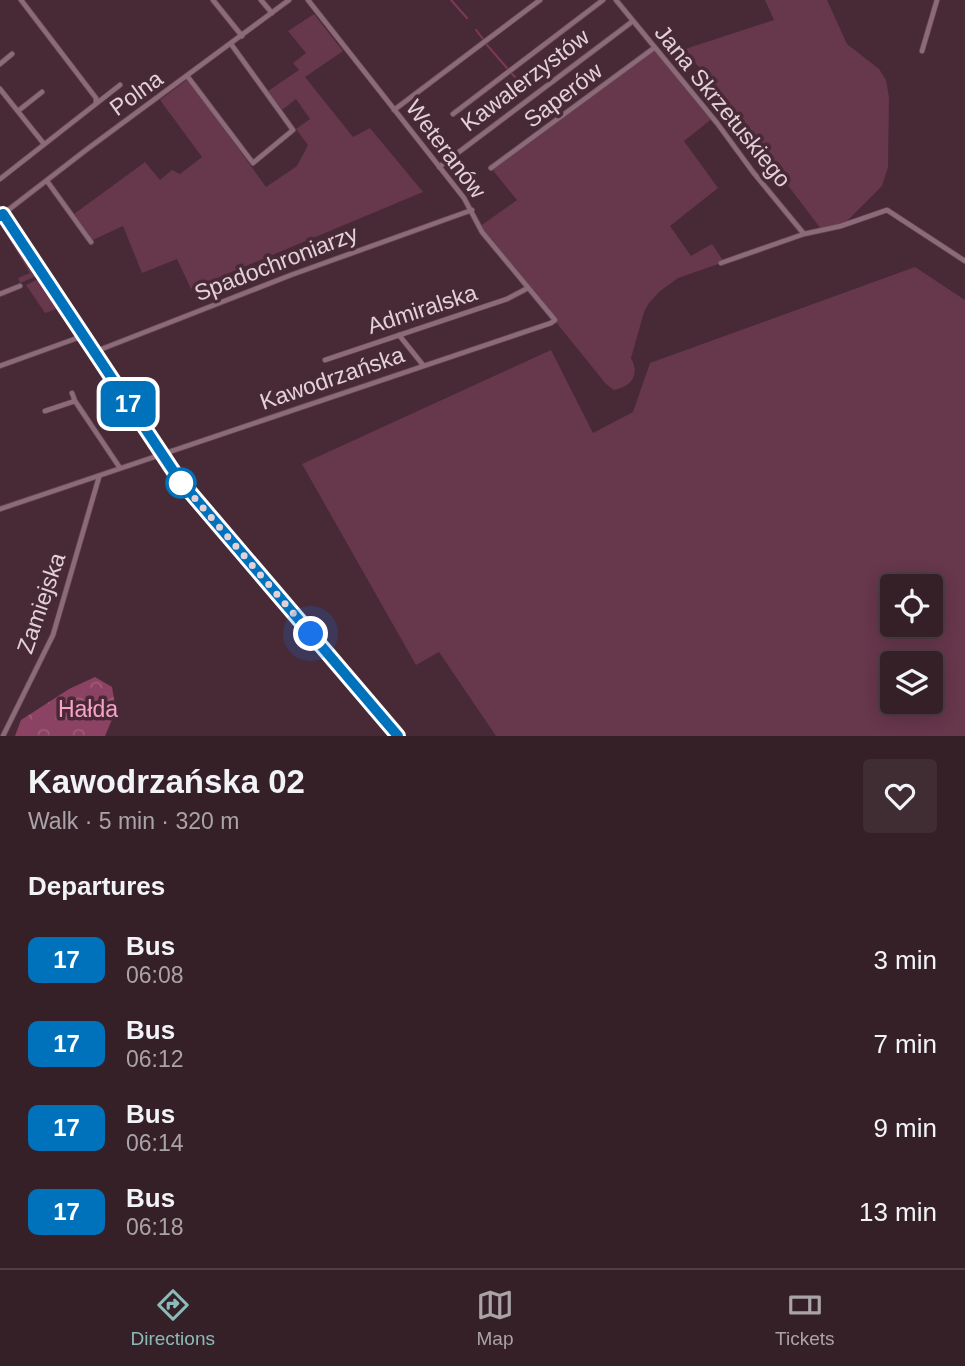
<!DOCTYPE html>
<meta charset="utf-8">
<style>
:root{--surface:#352028;--page:#402d34;--text:#f1f3f6;--muted:#aaa3a8;--line:#4f3e45;--accent:#8bbbb9}
body{margin:0;font-family:Helvetica,sans-serif;background:var(--page);color:var(--text);height:100vh;display:flex;flex-direction:column;font-size:26px;white-space:nowrap}
*{box-sizing:border-box;margin:0}
p{font-size:23px;color:var(--muted)}
.icon{flex:none;width:38px;height:38px;fill:none;stroke:currentColor;stroke-width:2;stroke-linecap:round;stroke-linejoin:round}
.map{position:relative;height:736px;overflow:hidden}
.panel{display:flex;flex-direction:column;background:var(--surface);flex:1}
.panel>*{flex:none}
.badge{padding:0 14px;border-radius:10px;font-size:24px;line-height:46px}
.tools{position:absolute;left:880px;top:574px;display:grid;gap:14px}
.tools a{display:grid;place-items:center;width:63px;height:63px;border-radius:7px;background:var(--surface);box-shadow:0 4px 18px #0003,0 0 0 2px var(--line);font-size:35px}
.you{position:absolute;width:35px;height:35px;margin:-18px;border:5px solid #fff;border-radius:50%;background:#1a73e8;box-shadow:0 0 0 10px #1a73e833}
.map>.badge{position:absolute;translate:-50% -50%;box-shadow:0 0 0 4px #fff}
h2{padding:0 28px;font-size:26px;line-height:63px}
.round{display:grid;place-items:center;flex:none;width:74px;height:74px;border-radius:7px;background:var(--page)}
.headline{display:flex;align-items:center;justify-content:space-between;height:119px;padding:0 28px}
h1{font-size:33px;font-weight:600;line-height:52px}
ul{padding:0;list-style:none}
li{display:flex;align-items:center;gap:21px;height:84px;padding:0 28px}
li div{flex:1}
li b{display:block;font-size:26px}
li em{font-style:normal}
li .badge{min-width:77px;font-weight:700;text-align:center}
.menu{display:flex;justify-content:space-around;align-items:center;height:98px;border-top:2px solid var(--line);background:var(--surface);font-size:19px;color:var(--muted)}
.menu a{display:grid;justify-items:center;gap:4px}
.menu .current{color:var(--accent)}
.map>svg:first-child{display:block}
.grass{fill:#67374c;fill-rule:evenodd}
.forest{fill:url(#forest-crowns)}
.lines{fill:none;stroke-linecap:round;stroke-linejoin:round}
.stream{stroke:#7f3758;stroke-width:2}
.minor-casing{stroke:#634853;stroke-width:6}
.tertiary-casing{stroke:#634853;stroke-width:8}
.minor{stroke:#8d6a78;stroke-width:4.5}
.tertiary{stroke:#8d6a78;stroke-width:6}
.line-casing{stroke:#fff;stroke-width:16}
.line{stroke:#0072bc;stroke-width:10}
.walk{stroke:#e3d1d7;stroke-width:7;stroke-dasharray:0 12.6}
.stop-dot{fill:#fff;stroke:#0072bc;stroke-width:3.5}
.labels{text-anchor:middle;stroke-width:7;stroke-linejoin:round;paint-order:stroke}
.street-label{font-size:23px;fill:#e3d1d7;stroke:#472a36}
.park-label{font-size:23px;fill:#f8a2c6;stroke:#472a36}
</style>
<div class="map">
<svg width="965" height="736" viewBox="0 0 965 736">
<defs>
<pattern id="forest-crowns" width="20" height="18" patternUnits="userSpaceOnUse" patternTransform="scale(1.75)"><rect width="20" height="18" fill="#8c4263"/><path d="M2 6a3 3 0 1 1 6 0M12 15a3 3 0 1 1 6 0" fill="none" stroke="#9c5c79"/></pattern>
</defs>
<rect width="100%" height="100%" fill="#472a36"/>
<!-- grass -->
<path class="grass" d="M765 0H827L847 44 879 69 886 80 889 97 888 167 882 186 846 222 841 226 821 229 685 49 774 20Z
M314 14 343 51 305 77 353 137 370 128 423 192 191 289 177 259 142 273 123 226 93 240 74 214 145 162 160 180 172 170 180 174 202 157 160 100 188 79 266 187 297 166 308 145 296 129 310 119 296 99 282 110 268 91 299 70 293 63 306 53 288 31Z
M654 48 713 118 684 141 718 188 670 226 691 256 712 244 724 262 678 278 660 291 649 303 644 312 631 358C640 375 632 386 614 390L606 384 479 227 517 200 491 168Z
M0 224H5L39 275 20 283 18 278 30 273Z
M915 267 965 300V736H496L439 652 416 665 302 464 551 350 593 433 633 412 650 363ZM892 586H931V625H892ZM892 663H931V702H892Z
M40 278 59 308 45 313 26 285Z"/>
<!-- forest -->
<path class="forest" d="M95 677 112 687 116 710 105 736H15L21 720 69 689Z"/>
<g class="lines">
<!-- stream -->
<path class="stream" d="M451 0 467 18
M476 30 483 39
M487 45 507 68
M511 73 518 80"/>
<defs>
<path id="minor" d="M21 0 96 98V102
M213 0 242 36
M261 0 272 13
M616 0 717 123 753 172 804 234
M922 51 937 0
M0 64 12 54
M188 77 253 163 293 130 231 44
M0 89 44 144
M394 110 540 0
M18 111 42 92
M453 114 603 0
M439 167 633 21
M491 168 654 48
M0 179 120 85
M47 181 91 242
M0 211 3 214 86 150 289 0
M721 263 804 234 841 226 887 210 965 261
M0 294 20 286
M399 335 423 365
M94 352 291 275 472 210
M325 360 507 299 528 288
M0 366 83 336
M72 393 75 401
M45 411 75 401 120 468
M0 509 551 323 555 320 482 232 464 198 308 0
M3 736 53 635 99 477"/>
<path id="tertiary" d="M0 216 3 214 178 478 398 736"/>
</defs>
<!-- minor casing -->
<use href="#minor" class="minor-casing"/>
<!-- tertiary casing -->
<use href="#tertiary" class="tertiary-casing"/>
<!-- minor -->
<use href="#minor" class="minor"/>
<!-- tertiary -->
<use href="#tertiary" class="tertiary"/>
</g>
<g class="lines">
<defs>
<path id="line" d="M0 216 3 214 178 478 398 736"/>
</defs>
<!-- line casing -->
<use href="#line" class="line-casing"/>
<!-- line -->
<use href="#line" class="line"/>
<!-- walk -->
<path class="walk" d="M181 483 180 481 311 634"/>
</g>
<!-- markers -->
<circle class="stop-dot" cx="181" cy="483" r="14"/>
<g class="labels">
<!-- street labels -->
<g class="street-label">
<text transform="translate(525 80) rotate(-37)" y="8">Kawalerzystów</text>
<text transform="translate(136 93) rotate(-36)" y="8">Polna</text>
<text transform="translate(563 95) rotate(-37)" y="8">Saperów</text>
<text transform="translate(723 106) rotate(51)" y="8">Jana Skrzetuskiego</text>
<text transform="translate(446 149) rotate(53)" y="8">Weteranów</text>
<text transform="translate(276 263) rotate(-21)" y="8">Spadochroniarzy</text>
<text transform="translate(422 309) rotate(-18)" y="8">Admiralska</text>
<text transform="translate(332 378) rotate(-19)" y="8">Kawodrzańska</text>
<text transform="translate(41 603) rotate(-71)" y="8">Zamiejska</text>
</g>
<!-- park labels -->
<g class="park-label">
<text x="88" y="717">Hałda</text>
</g>
</g>
</svg>
<div class="tools">
<a><svg class="icon" aria-label="locate" viewBox="0 0 24 24"><circle cx="12" cy="12" r="6"/><path d="M12 2v4M12 18v4M2 12h4M18 12h4"/></svg></a>
<a><svg class="icon" aria-label="layers" viewBox="0 0 24 24"><path d="M12 4l9 5-9 5-9-5zM3 14l9 5 9-5"/></svg></a>
</div>
<div class="you" style="left:311px;top:634px"></div>
<b class="badge" style="left:128px;top:404px;background:#0072bc;color:#fff">17</b>
</div>
<section class="panel">
<div class="headline"><div><h1>Kawodrzańska 02</h1><p>Walk · 5 min · 320 m</p></div><a class="round"><svg class="icon" aria-label="heart" viewBox="0 0 24 24"><path d="M12 20l-8-8c-3-5 5-10 8-4 3-6 11-1 8 4z"/></svg></a></div>
<h2>Departures</h2>
<ul>
<li><span class="badge" style="background:#0072bc;color:#fff">17</span><div><b>Bus</b><p>06:08</p></div><em>3 min</em></li>
<li><span class="badge" style="background:#0072bc;color:#fff">17</span><div><b>Bus</b><p>06:12</p></div><em>7 min</em></li>
<li><span class="badge" style="background:#0072bc;color:#fff">17</span><div><b>Bus</b><p>06:14</p></div><em>9 min</em></li>
<li><span class="badge" style="background:#0072bc;color:#fff">17</span><div><b>Bus</b><p>06:18</p></div><em>13 min</em></li>
</ul>
</section>
<nav class="menu">
<a class="current"><svg class="icon" aria-label="directions" viewBox="0 0 24 24"><path d="M12 3l9 9-9 9-9-9zM9 14v-3h6M13 9l2 2-2 2"/></svg>Directions</a>
<a><svg class="icon" aria-label="map" viewBox="0 0 24 24"><path d="M3 6l6-2 6 2 6-2v14l-6 2-6-2-6 2zM9 4v14M15 6v14"/></svg>Map</a>
<a><svg class="icon" aria-label="tickets" viewBox="0 0 24 24"><path d="M3 7h18v10H3zM15 7v10"/></svg>Tickets</a>
</nav>
